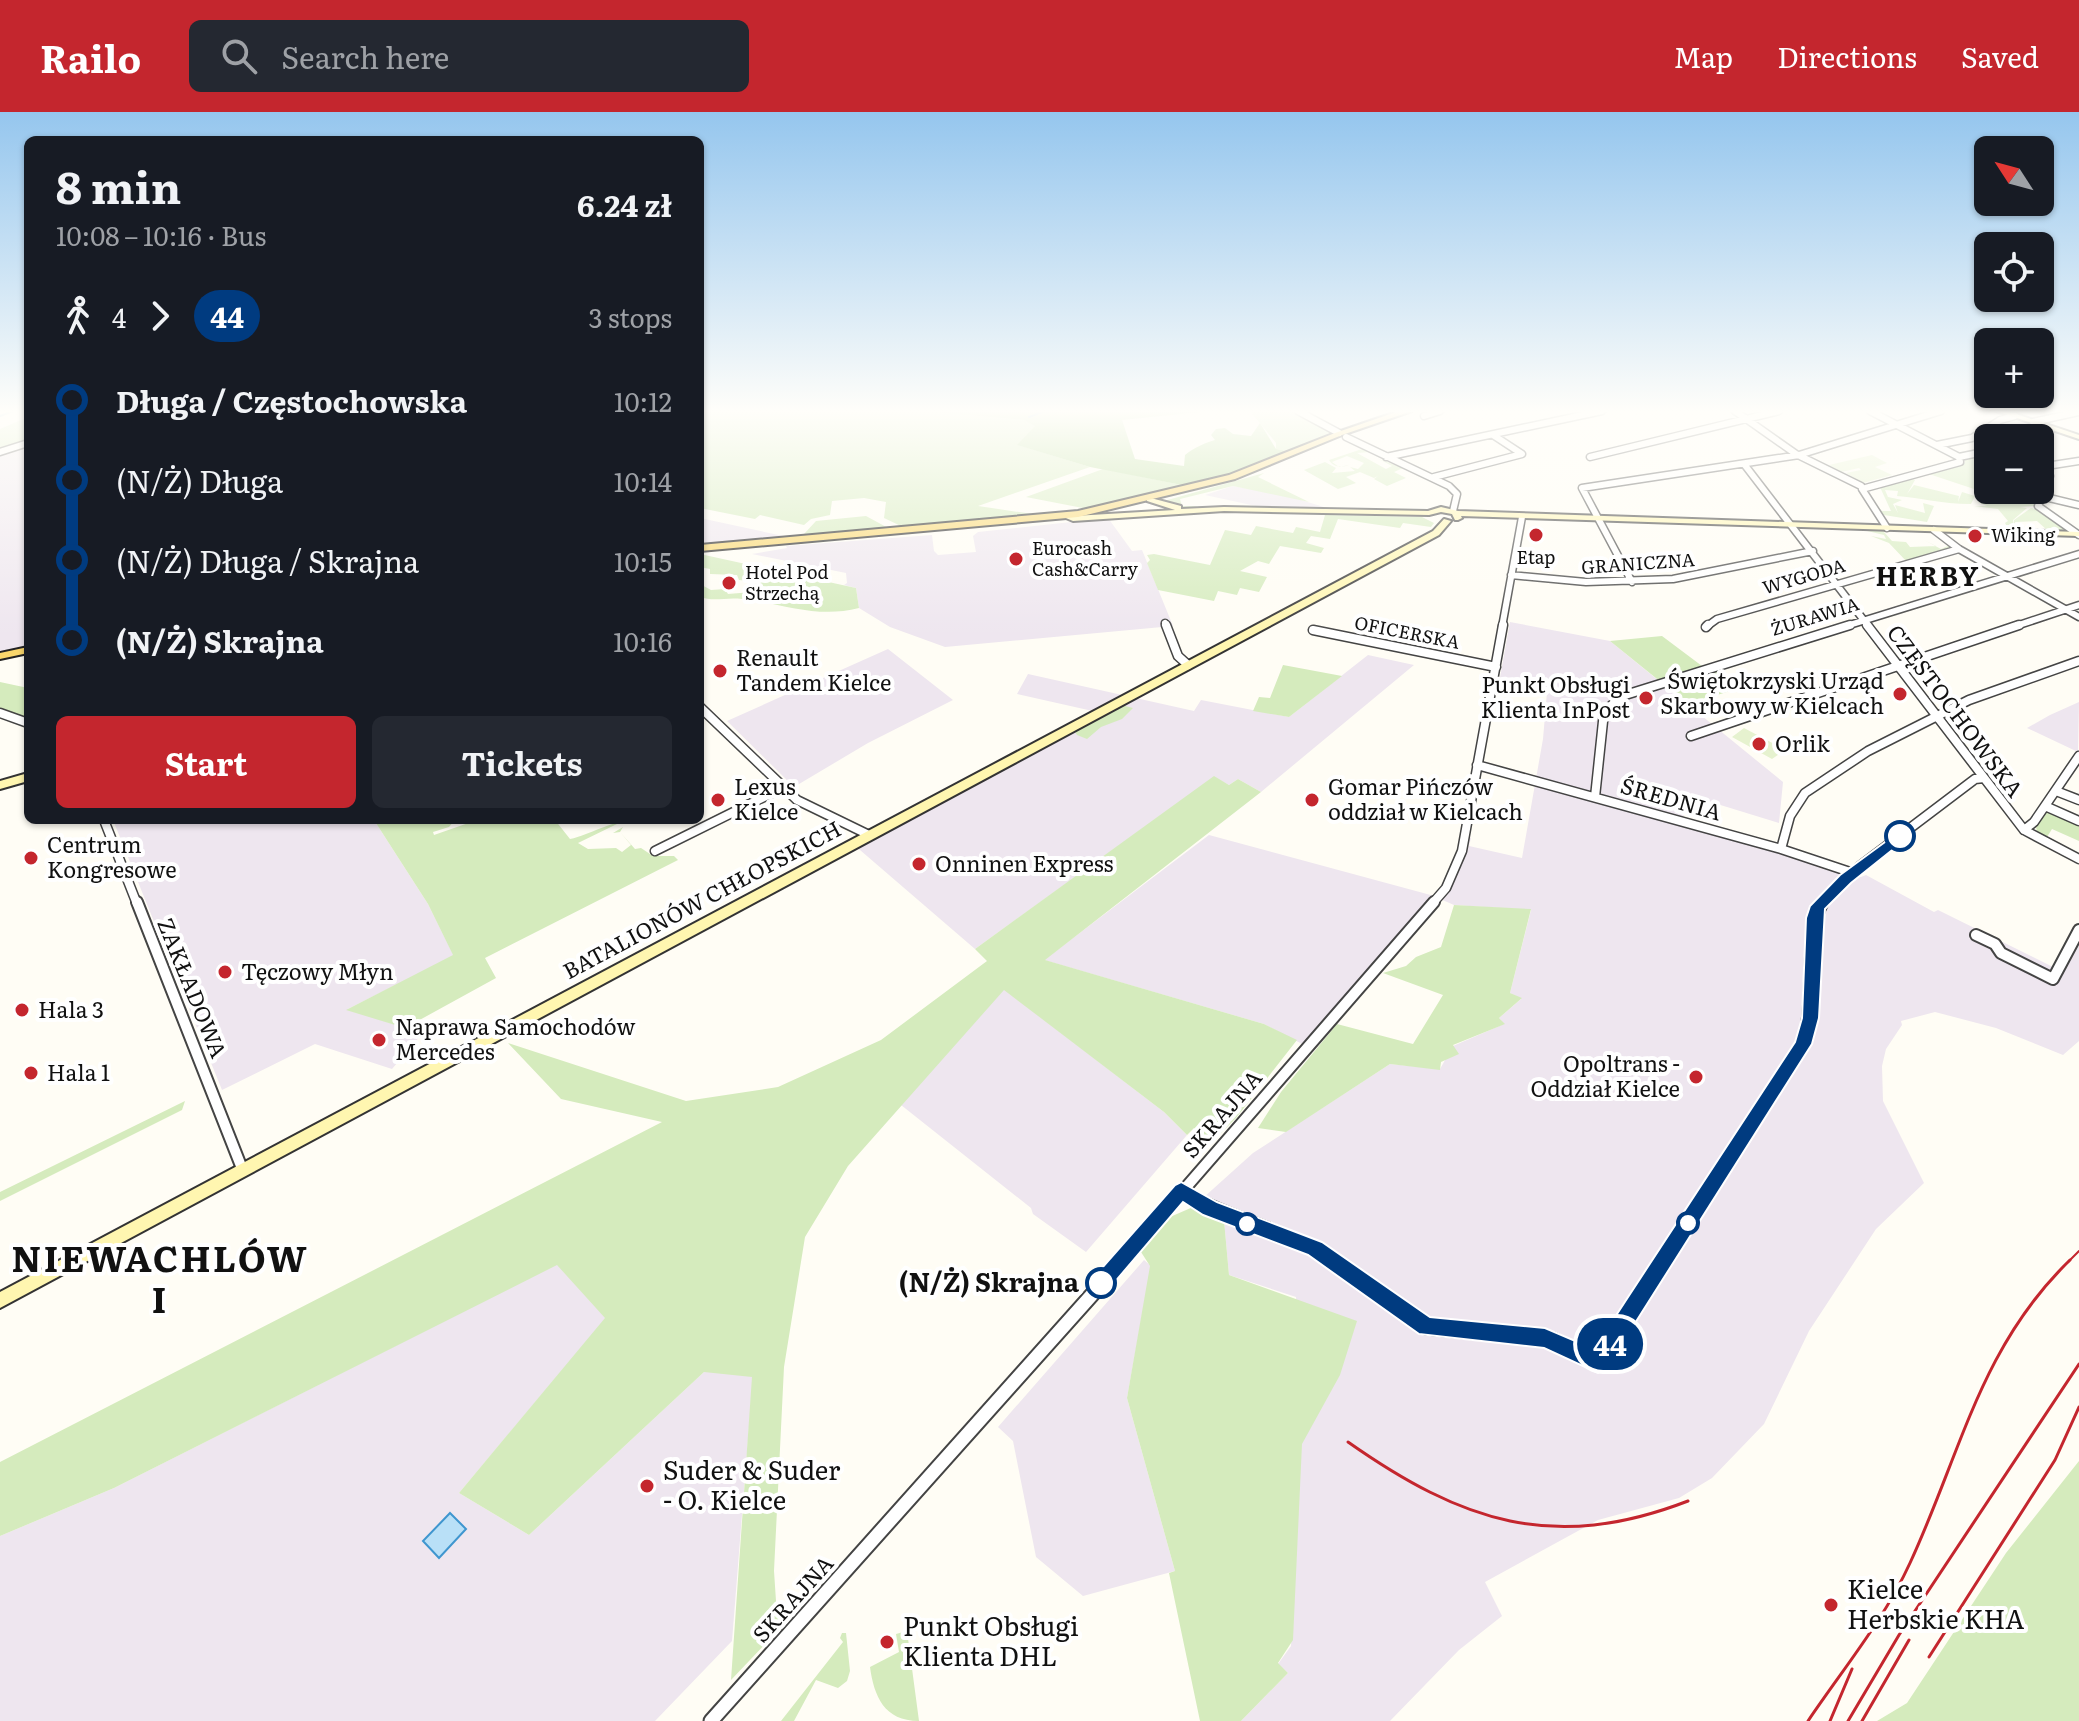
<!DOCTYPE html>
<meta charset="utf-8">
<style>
:root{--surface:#171b24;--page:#242831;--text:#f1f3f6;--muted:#9ea1a6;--accent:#c4262e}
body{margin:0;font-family:Literata,serif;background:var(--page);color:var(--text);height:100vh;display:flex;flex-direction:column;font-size:30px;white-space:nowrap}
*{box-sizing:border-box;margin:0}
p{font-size:26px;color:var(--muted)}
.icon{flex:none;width:44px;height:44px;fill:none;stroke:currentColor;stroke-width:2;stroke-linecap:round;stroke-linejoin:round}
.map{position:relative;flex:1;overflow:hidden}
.sheet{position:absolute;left:24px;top:24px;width:680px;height:688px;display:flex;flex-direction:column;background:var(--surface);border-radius:12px;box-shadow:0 2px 6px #0004}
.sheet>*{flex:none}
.badge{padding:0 16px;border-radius:26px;font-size:28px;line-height:52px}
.needle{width:52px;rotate:306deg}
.fabs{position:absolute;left:1974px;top:24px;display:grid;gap:16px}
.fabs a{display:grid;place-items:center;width:80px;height:80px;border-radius:12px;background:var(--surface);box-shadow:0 2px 6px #0004;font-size:40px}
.map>.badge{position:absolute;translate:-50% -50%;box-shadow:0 0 0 4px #fff}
.legs{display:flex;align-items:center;gap:12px;height:88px;padding:0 32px;font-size:26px}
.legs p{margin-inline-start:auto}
.head{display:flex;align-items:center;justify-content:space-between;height:136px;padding:0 32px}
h1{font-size:44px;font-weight:700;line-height:60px}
.primary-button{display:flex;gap:16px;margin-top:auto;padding:16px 32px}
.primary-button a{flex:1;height:92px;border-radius:12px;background:var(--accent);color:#fff;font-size:32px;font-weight:700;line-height:92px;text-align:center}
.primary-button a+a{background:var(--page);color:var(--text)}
ul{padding:0 32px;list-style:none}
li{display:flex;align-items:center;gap:28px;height:80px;font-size:30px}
li i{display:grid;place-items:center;width:12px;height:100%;margin:0 10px;background:currentColor}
li i::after{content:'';width:20px;height:20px;margin:-10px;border:6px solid;border-radius:50%;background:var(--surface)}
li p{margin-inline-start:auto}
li:first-child i{background:linear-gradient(#0000 50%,currentColor 0)}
li:last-child i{background:linear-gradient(currentColor 50%,#0000 0)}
header{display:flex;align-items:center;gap:48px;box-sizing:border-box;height:112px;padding:0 40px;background:var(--accent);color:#fff}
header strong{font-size:38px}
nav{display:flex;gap:44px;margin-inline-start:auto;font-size:28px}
.search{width:560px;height:72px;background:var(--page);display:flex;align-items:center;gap:20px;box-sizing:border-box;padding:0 28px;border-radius:12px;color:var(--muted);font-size:30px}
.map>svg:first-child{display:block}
.industrial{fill:#eee6ef}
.green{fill:#d5ebbd}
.forest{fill:#b9dc9c}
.pitch{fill:#e6f2cf}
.water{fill:#b9e0f7;stroke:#3f96cf;stroke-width:2}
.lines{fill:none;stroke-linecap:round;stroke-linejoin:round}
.stream{stroke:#3f96cf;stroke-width:2}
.street-far3-casing{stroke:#444;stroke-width:9}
.street-far2-casing{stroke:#444;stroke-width:11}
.street-far1-casing{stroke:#444;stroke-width:14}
.street-casing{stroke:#444;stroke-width:17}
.secondary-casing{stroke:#333;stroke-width:4}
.primary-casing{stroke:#222;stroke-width:4}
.street-far3{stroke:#fff;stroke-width:6}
.street-far2{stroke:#fff;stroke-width:8}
.street-far1{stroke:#fff;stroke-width:10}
.street{stroke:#fff;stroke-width:13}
.secondary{fill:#fff6b0;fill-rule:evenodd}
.primary{fill:#f9d66b;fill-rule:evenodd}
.rail-far1{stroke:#c4262e;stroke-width:2}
.rail{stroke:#c4262e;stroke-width:3}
.line-1{fill:#003b80;stroke:#fff;stroke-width:2}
.poi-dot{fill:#c4262e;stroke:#fff;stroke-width:3}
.stop-1-dot{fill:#fff;stroke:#003b80;stroke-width:4}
.labels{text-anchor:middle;stroke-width:8;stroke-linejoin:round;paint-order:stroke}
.far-poi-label{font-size:18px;fill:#111;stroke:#fff;text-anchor:start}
.far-street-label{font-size:18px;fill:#111;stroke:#fff}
.poi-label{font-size:22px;fill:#111;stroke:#fff;text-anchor:start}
.street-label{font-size:22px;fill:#111;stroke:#fff}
.far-district-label{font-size:26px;font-weight:bold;letter-spacing:2px;fill:#111;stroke:#fff}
.near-stop-label{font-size:26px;font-weight:bold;fill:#111;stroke:#fff;text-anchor:end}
.near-poi-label{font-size:26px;fill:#111;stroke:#fff;text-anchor:start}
.near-district-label{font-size:36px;font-weight:bold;letter-spacing:2px;fill:#111;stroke:#fff}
</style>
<header>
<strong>Railo</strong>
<div class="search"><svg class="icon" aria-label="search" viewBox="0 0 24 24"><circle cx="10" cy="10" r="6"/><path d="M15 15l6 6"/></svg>Search here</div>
<nav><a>Map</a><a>Directions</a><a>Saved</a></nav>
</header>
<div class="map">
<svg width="2079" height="1609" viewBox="0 0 2079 1609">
<rect width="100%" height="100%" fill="#fffdf5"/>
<!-- industrial -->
<path class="industrial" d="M28 333V534L0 541V342Z
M1233 374 1288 384 1327 396 1256 394 1205 383Z
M700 406 788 425 701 431Z
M1108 406 1132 439 1142 438 1173 514 945 535 890 515 859 496 856 476 844 473 847 471 846 461 752 442 787 436 786 434 932 423 934 439 938 443 976 440 973 424 978 420Z
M1510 510 1610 529 1783 670 1779 711 1688 683 1682 711 1861 765 1866 763 1934 800 1938 798 2055 856 2079 815V929L2063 943 1996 916 1935 900 1901 909 1902 913 1886 937 1882 954 1883 989 1924 1071 1876 1117 1809 1219 1764 1312 1712 1366 1679 1386 1598 1408 1485 1470 1502 1504 1459 1538 1390 1609H1241L1288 1561 1278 1552 1291 1534 1301 1333 1296 1185 1229 1163 1224 1108 1193 1095 1253 1041 1390 952 1440 957 1453 934 1504 912 1499 906 1521 887 1510 881 1531 798 1454 793 1438 786 1306 934 1264 912 1044 848 1209 723 1438 785 1465 724 1471 726 1469 734 1522 746 1543 627 1547 580 1499 571Z
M888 537 953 588 868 631 794 675 727 609Z
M1368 543 1414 553 1261 680 1238 667 1229 673 1214 665 975 837 853 732 1097 600 1017 582 1028 562 1194 599 1201 588 1289 605Z
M2079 590 2078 640 2027 616 2050 603Z
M113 708H374L428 792 454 844 348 897 405 916 420 907 427 916 392 957 315 932 222 978Z
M1004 877 1164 1000 1187 1023 1086 1140 1033 1102 1031 1096 901 993Z
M1144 1148 1151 1154 1127 1286 1175 1459 1083 1484 1036 1445 1013 1329 998 1315Z
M557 1152 606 1206 459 1381 529 1423 705 1259 753 1264 732 1529 655 1609H0V1424L114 1376Z"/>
<!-- green -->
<path class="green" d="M700 299H919L1024 308 1036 314 1018 333 1090 355 978 394 1039 403 903 415 884 406 886 390 864 386 832 389 830 403 811 407 804 413 760 403 755 407 700 396Z
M1250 299H1295L1330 321 1287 339 1276 337V331Z
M28 305V330L0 339V317Z
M1362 337 1370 340 1357 341 1386 357 1392 354 1379 347 1403 356 1394 360 1406 366 1387 374 1374 367 1378 364 1374 366 1360 360 1346 365 1356 371 1338 377 1304 358 1325 350 1336 356 1332 361 1355 359 1350 355 1358 357 1364 351 1347 344 1332 350 1339 355 1349 353C1341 356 1333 355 1329 348Z
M1984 341 1988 343 1983 342 1988 344V374L1979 372 1977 378 1932 363H1919L1965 351 1963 346 1982 345 1978 342Z
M1103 357 1192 375 1088 397 1026 385Z
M1264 361 1258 365 1309 390 1233 374 1180 387 1182 394H1197C1188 399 1174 392 1164 389Z
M1906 366 1915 368 1907 382 1914 373 1959 384 1958 390 1962 380 1975 384 1971 392C1941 392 1917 385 1897 384L1898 379 1885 378 1888 385 1902 388 1893 392 1898 401 1895 393 1925 401 1923 391 1934 394 1927 410 1884 403 1873 390 1882 399H1891L1879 373Z
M1985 376 1994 381 1986 380 1985 384 2017 392 2018 388 2013 384 2035 390 2034 394 2020 395 2027 396 2013 408V416L2014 408 2031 396 2041 398 2070 419 2047 418 2037 409 2015 410 2017 417H2002L2008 416 2005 411 2008 409 1998 397 1974 394H1987L1978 390Z
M1325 403 1422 405 1434 411 1431 415 1403 411 1400 416 1338 407 1330 427 1311 424 1306 431 1324 436 1321 441 1280 434 1269 452 1258 449 1240 459 1267 465 1259 480 1240 476 1237 483 1218 479 1214 489 1158 478 1147 451 1150 448 1147 443 1154 442 1210 453 1225 418 1251 423 1256 414 1293 421 1296 415 1320 420Z
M866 404 890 417 804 422 816 409Z
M1863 418H1894L1884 420 1892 429 1906 430 1910 435 1936 434 1924 428 1941 437 1948 434 1946 431 1951 435 1907 450 1889 431 1871 424 1886 427 1884 423Z
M700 442 856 476 859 496C816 507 782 491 742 487 726 485 714 490 700 485V472L711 478 725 477 728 482 752 480 756 470 739 468 737 463 710 462V457L700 455Z
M1662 524 1702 554 1710 552 1743 575 1688 592 1610 529Z
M1283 553 1342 564 1289 605 1253 599 1259 585 1270 586Z
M0 570 28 576V606L0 597Z
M1121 593 1133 596 1122 607 1101 615 1087 627 1077 623 1074 618Z
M1214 664 1229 673 1238 667 1261 680 1045 848 1264 912 1297 928 1236 1006 1210 1032 1194 1016 1187 1023 1164 1000 1004 878 848 1054 805 1125 784 1255 774 1459 776 1489 784 1512 731 1568 752 1265 704 1260 529 1423 459 1381 605 1206 557 1153 114 1376 0 1424V1350L662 1010 561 987 508 931 686 989 778 975 881 928 987 849 975 837Z
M2048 699 2079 711V729L2052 717 2047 725 2037 720 2036 715Z
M374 708H455L449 715 433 720 434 723 477 708H555L570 727C590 723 612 708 635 708L617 712 578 731 588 737 616 736 622 740 631 733 620 720 613 721 623 715 620 720 635 737 641 736 653 744H674L678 748 485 846 496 866 405 916 346 898 453 843 428 792Z
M1454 793 1531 797 1510 881 1522 886 1499 906 1505 912 1453 933 1459 942 1441 950 1440 958 1390 952 1286 1020 1258 1016 1281 980 1337 912 1413 932 1443 883 1383 861 1406 854 1416 845 1441 835Z
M185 989 182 998 0 1089V1080Z
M1193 1095 1224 1108 1229 1163 1357 1209 1340 1263 1302 1332 1293 1528 1278 1551 1288 1561 1241 1609H1200L1169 1461 1175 1459 1127 1286 1150 1154 1141 1140 1170 1105Z
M2079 1349V1609H1877L1907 1591 2006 1441Z
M907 1519 919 1609C884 1609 874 1584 870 1555L899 1540 896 1522Z
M842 1521H846L850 1559 847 1569 838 1576 816 1568 794 1609H781L843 1530 840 1526Z"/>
<!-- forest -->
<path class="forest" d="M919 299H1210L1122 308 1135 347 1184 354 1185 343C1193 336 1207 330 1215 328L1211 323 1216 317 1225 316 1233 322 1251 324 1260 311 1276 337 1287 339 1255 356 1192 375 1090 355 1017 333 1035 314 1024 308Z"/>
<!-- pitch -->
<path class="pitch" d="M1872 343 1887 351 1875 355 1892 363 1863 371 1846 361 1861 358 1859 356 1841 360 1829 353Z
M1744 616 1784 637 1785 638 1772 647 1732 625Z"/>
<!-- water -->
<path class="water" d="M450 1401 466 1417 439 1446 423 1429Z"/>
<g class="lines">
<!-- stream -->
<path class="stream" d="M0 304 13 299
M1029 305 1045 299"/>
<defs>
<path id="street-far3" d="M1298 299 1339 321
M1735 299 1796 342 1861 374
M1870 299 1959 345
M1424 304 1440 299
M2033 310 2079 300
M1346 325 1449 374 1457 382 1453 399
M1937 333 1972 326 2000 308 2015 304
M0 340 28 331
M1386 345 1602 299
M1590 345 1779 299
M1959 345 1988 339
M1744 352 1869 515
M2040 355 2079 349
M2040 358 2050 364 2038 394 2079 423
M1434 365 1522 342 1493 323
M2041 384 2079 393
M1887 416 1862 377 1960 350 1959 345
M1934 418 1959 437 2079 505
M1511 463 1586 470 1673 467 1813 439
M1632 470 1582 376 1799 343 1941 299
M1165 511 1167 515
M1502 515 1522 405
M1706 515 1717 507 1959 437
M1843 515 2079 442
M2013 515 2079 493"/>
<path id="street-far2" d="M1166 513 1178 544 1188 553
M1867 513 2024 718 2079 747
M1706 515 1708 513
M1313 518 1496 555
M700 595 797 688 869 723
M0 601 28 611
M1691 624 2019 513
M1477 653 1781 737 1853 761
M2056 679 2079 688
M1595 685 1604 600 1622 584 1850 513
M2045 694 2079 709
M104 708 137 792
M2024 718 2034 710 2079 644
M1781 737 1790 704 1805 681 1868 639 1969 588 2079 549
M655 739 784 675
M1432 792 1446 776 1462 739 1503 513
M1821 792 1860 754 1975 667 1984 666"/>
<path id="street-far1" d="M137 790 243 1059
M1976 823 1995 832 2001 841 2053 867 2079 818
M1181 1079C1230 1107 1288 1117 1334 1150
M1121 1150 1434 790
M1663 1150 1803 932C1816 889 1803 824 1823 790"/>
<path id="street" d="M1331 1148 1426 1215 1553 1228 1598 1250 1664 1148
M711 1609 1123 1148"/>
<path id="secondary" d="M1996 299H2007L2079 323V327Z
M1147 385 1181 394V397L1224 395 1428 399 1441 395 1458 399 2079 420V424L1461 404 1462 406 1458 408H1455L1452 402 1441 400 1429 403 1224 399 1073 409 1061 404 1065 402 1074 404 1175 398 1147 389Z
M1444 407 1451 409 1439 423 0 1196V1180L1433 419Z
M28 661V669L0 677V669Z"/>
<path id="primary" d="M1399 299H1412L1342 323 1235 367 1078 405 700 439V433L1078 399 1229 363 1335 321Z
M28 535V541L0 547V541Z"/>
</defs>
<!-- street-far3 casing -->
<use href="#street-far3" class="street-far3-casing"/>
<!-- street-far2 casing -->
<use href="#street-far2" class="street-far2-casing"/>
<!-- street-far1 casing -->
<use href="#street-far1" class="street-far1-casing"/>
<!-- street casing -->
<use href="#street" class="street-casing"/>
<!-- secondary casing -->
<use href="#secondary" class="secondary-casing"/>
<!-- primary casing -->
<use href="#primary" class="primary-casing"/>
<!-- street-far3 -->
<use href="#street-far3" class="street-far3"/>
<!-- street-far2 -->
<use href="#street-far2" class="street-far2"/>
<!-- street-far1 -->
<use href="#street-far1" class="street-far1"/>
<!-- street -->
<use href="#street" class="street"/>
<!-- secondary -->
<use href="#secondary" class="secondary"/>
<!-- primary -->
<use href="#primary" class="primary"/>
<!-- rail-far1 -->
<path class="rail-far1" d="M2068 1150 2079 1139"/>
<!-- rail -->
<path class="rail" d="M1348 1330C1462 1410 1553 1441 1688 1389
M1929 1545 2055 1348 2079 1295
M1808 1609C1843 1557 1884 1508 1910 1451 1961 1341 1980 1235 2070 1148
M1830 1609 1852 1557
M1848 1609 1899 1523 2079 1252
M1862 1609 1909 1528"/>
</g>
<!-- sky -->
<linearGradient id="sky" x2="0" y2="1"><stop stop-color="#95c6ee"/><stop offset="0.57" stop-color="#fffefa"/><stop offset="1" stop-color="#fffefa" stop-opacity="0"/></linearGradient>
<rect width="2079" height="525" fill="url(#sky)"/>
<!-- line-1 -->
<path class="line-1" d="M1900 719 1906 720V727L1851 771 1825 797 1819 906 1812 932 1606 1257 1598 1261 1544 1236 1419 1222 1308 1143 1203 1103 1183 1090 1108 1178 1101 1181 1094 1178 1091 1171 1094 1165 1175 1073 1181 1070 1217 1090 1322 1130 1430 1205 1545 1216 1594 1237 1795 930 1802 906 1806 806 1810 794 1840 763Z"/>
<!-- markers -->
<g class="poi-dot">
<circle cx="1536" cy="423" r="8"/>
<circle cx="1975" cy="424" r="8"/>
<circle cx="1016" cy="447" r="8"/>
<circle cx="729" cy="471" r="8"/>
<circle cx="720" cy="559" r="8"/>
<circle cx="1900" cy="582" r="8"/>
<circle cx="1646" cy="586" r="8"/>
<circle cx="1759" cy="632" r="8"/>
<circle cx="718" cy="688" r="8"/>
<circle cx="1312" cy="688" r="8"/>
<circle cx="31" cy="746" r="8"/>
<circle cx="919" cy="752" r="8"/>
<circle cx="225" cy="860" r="8"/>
<circle cx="22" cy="898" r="8"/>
<circle cx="379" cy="928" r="8"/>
<circle cx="31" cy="961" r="8"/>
<circle cx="1696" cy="965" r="8"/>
<circle cx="647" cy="1374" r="8"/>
<circle cx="1831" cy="1493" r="8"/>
<circle cx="887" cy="1530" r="8"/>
</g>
<g class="stop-1-dot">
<circle cx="1900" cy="724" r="14"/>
<circle cx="1688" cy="1111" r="10"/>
<circle cx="1247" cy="1112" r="10"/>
<circle cx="1101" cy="1171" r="14"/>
</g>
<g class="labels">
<!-- far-poi labels -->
<g class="far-poi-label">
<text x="1991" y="430">Wiking</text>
<text x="1032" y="443">Eurocash<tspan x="1032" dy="21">Cash&amp;Carry</tspan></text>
<text x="1536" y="452" text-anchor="middle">Etap</text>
<text x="745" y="467">Hotel Pod<tspan x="745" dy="21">Strzechą</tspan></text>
</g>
<!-- far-street labels -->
<g class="far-street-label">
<text transform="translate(1638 452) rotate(-4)" y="6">GRANICZNA</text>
<text transform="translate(1804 465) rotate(-16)" y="6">WYGODA</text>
<text transform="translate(1815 505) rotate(-17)" y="6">ŻURAWIA</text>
<text transform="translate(1407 521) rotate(11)" y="6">OFICERSKA</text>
</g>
<!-- poi labels -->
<g class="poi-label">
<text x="736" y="554">Renault<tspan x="736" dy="25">Tandem Kielce</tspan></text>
<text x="1884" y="577" text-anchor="end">Świętokrzyski Urząd<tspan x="1884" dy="25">Skarbowy w Kielcach</tspan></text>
<text x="1630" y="581" text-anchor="end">Punkt Obsługi<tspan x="1630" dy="25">Klienta InPost</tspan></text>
<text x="1775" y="640">Orlik</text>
<text x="734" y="683">Lexus<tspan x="734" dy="25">Kielce</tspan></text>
<text x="1328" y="683">Gomar Pińczów<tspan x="1328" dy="25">oddział w Kielcach</tspan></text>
<text x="47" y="741">Centrum<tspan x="47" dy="25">Kongresowe</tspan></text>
<text x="935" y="760">Onninen Express</text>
<text x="241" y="868">Tęczowy Młyn</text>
<text x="38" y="906">Hala 3</text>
<text x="395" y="923">Naprawa Samochodów<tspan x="395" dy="25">Mercedes</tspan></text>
<text x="1680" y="960" text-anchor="end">Opoltrans -<tspan x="1680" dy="25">Oddział Kielce</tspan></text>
<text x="47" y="969">Hala 1</text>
</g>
<!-- street labels -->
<g class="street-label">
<text transform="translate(1955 599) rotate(53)" y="8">CZĘSTOCHOWSKA</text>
<text transform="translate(1671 687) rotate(16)" y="8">ŚREDNIA</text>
<text transform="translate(702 788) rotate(-28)" y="8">BATALIONÓW CHŁOPSKICH</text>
<text transform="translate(192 876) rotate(68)" y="8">ZAKŁADOWA</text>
<text transform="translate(1222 1002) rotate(-49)" y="8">SKRAJNA</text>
<text transform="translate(793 1487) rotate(-48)" y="8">SKRAJNA</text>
</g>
<!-- far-district labels -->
<g class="far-district-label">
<text x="1928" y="474">HERBY</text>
</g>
<!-- near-stop labels -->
<g class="near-stop-label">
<text x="1079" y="1180">(N/Ż) Skrajna</text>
</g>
<!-- near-poi labels -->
<g class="near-poi-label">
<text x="663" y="1368">Suder &amp; Suder<tspan x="663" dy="30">- O. Kielce</tspan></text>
<text x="1847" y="1487">Kielce<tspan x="1847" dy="30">Herbskie KHA</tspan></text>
<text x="903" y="1524">Punkt Obsługi<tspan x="903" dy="30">Klienta DHL</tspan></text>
</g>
<!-- near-district labels -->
<g class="near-district-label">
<text x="160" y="1160">NIEWACHLÓW<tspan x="160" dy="41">I</tspan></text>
</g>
</g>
</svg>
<div class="fabs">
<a><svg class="needle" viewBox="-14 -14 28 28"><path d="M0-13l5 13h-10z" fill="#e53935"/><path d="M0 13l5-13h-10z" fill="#9ea1a6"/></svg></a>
<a><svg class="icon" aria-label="locate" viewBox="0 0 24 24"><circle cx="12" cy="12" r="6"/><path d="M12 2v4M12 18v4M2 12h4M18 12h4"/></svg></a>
<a>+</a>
<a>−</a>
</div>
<b class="badge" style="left:1610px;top:1232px;background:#003b80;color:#fff">44</b>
<section class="sheet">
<div class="head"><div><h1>8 min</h1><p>10:08 – 10:16 · Bus</p></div><b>6.24 zł</b></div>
<div class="legs"><svg class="icon" aria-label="walk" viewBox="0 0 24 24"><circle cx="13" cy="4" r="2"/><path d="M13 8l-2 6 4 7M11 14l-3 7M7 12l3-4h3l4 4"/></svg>4<svg class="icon" aria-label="forward" viewBox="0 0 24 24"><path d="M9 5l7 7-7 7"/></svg><b class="badge" style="background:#003b80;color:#fff">44</b><p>3 stops</p></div>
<ul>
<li><i style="color:#003b80"></i><b>Długa / Częstochowska</b><p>10:12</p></li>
<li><i style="color:#003b80"></i><span>(N/Ż) Długa</span><p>10:14</p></li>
<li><i style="color:#003b80"></i><span>(N/Ż) Długa / Skrajna</span><p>10:15</p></li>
<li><i style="color:#003b80"></i><b>(N/Ż) Skrajna</b><p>10:16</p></li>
</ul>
<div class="primary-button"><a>Start</a><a>Tickets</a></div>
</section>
</div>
